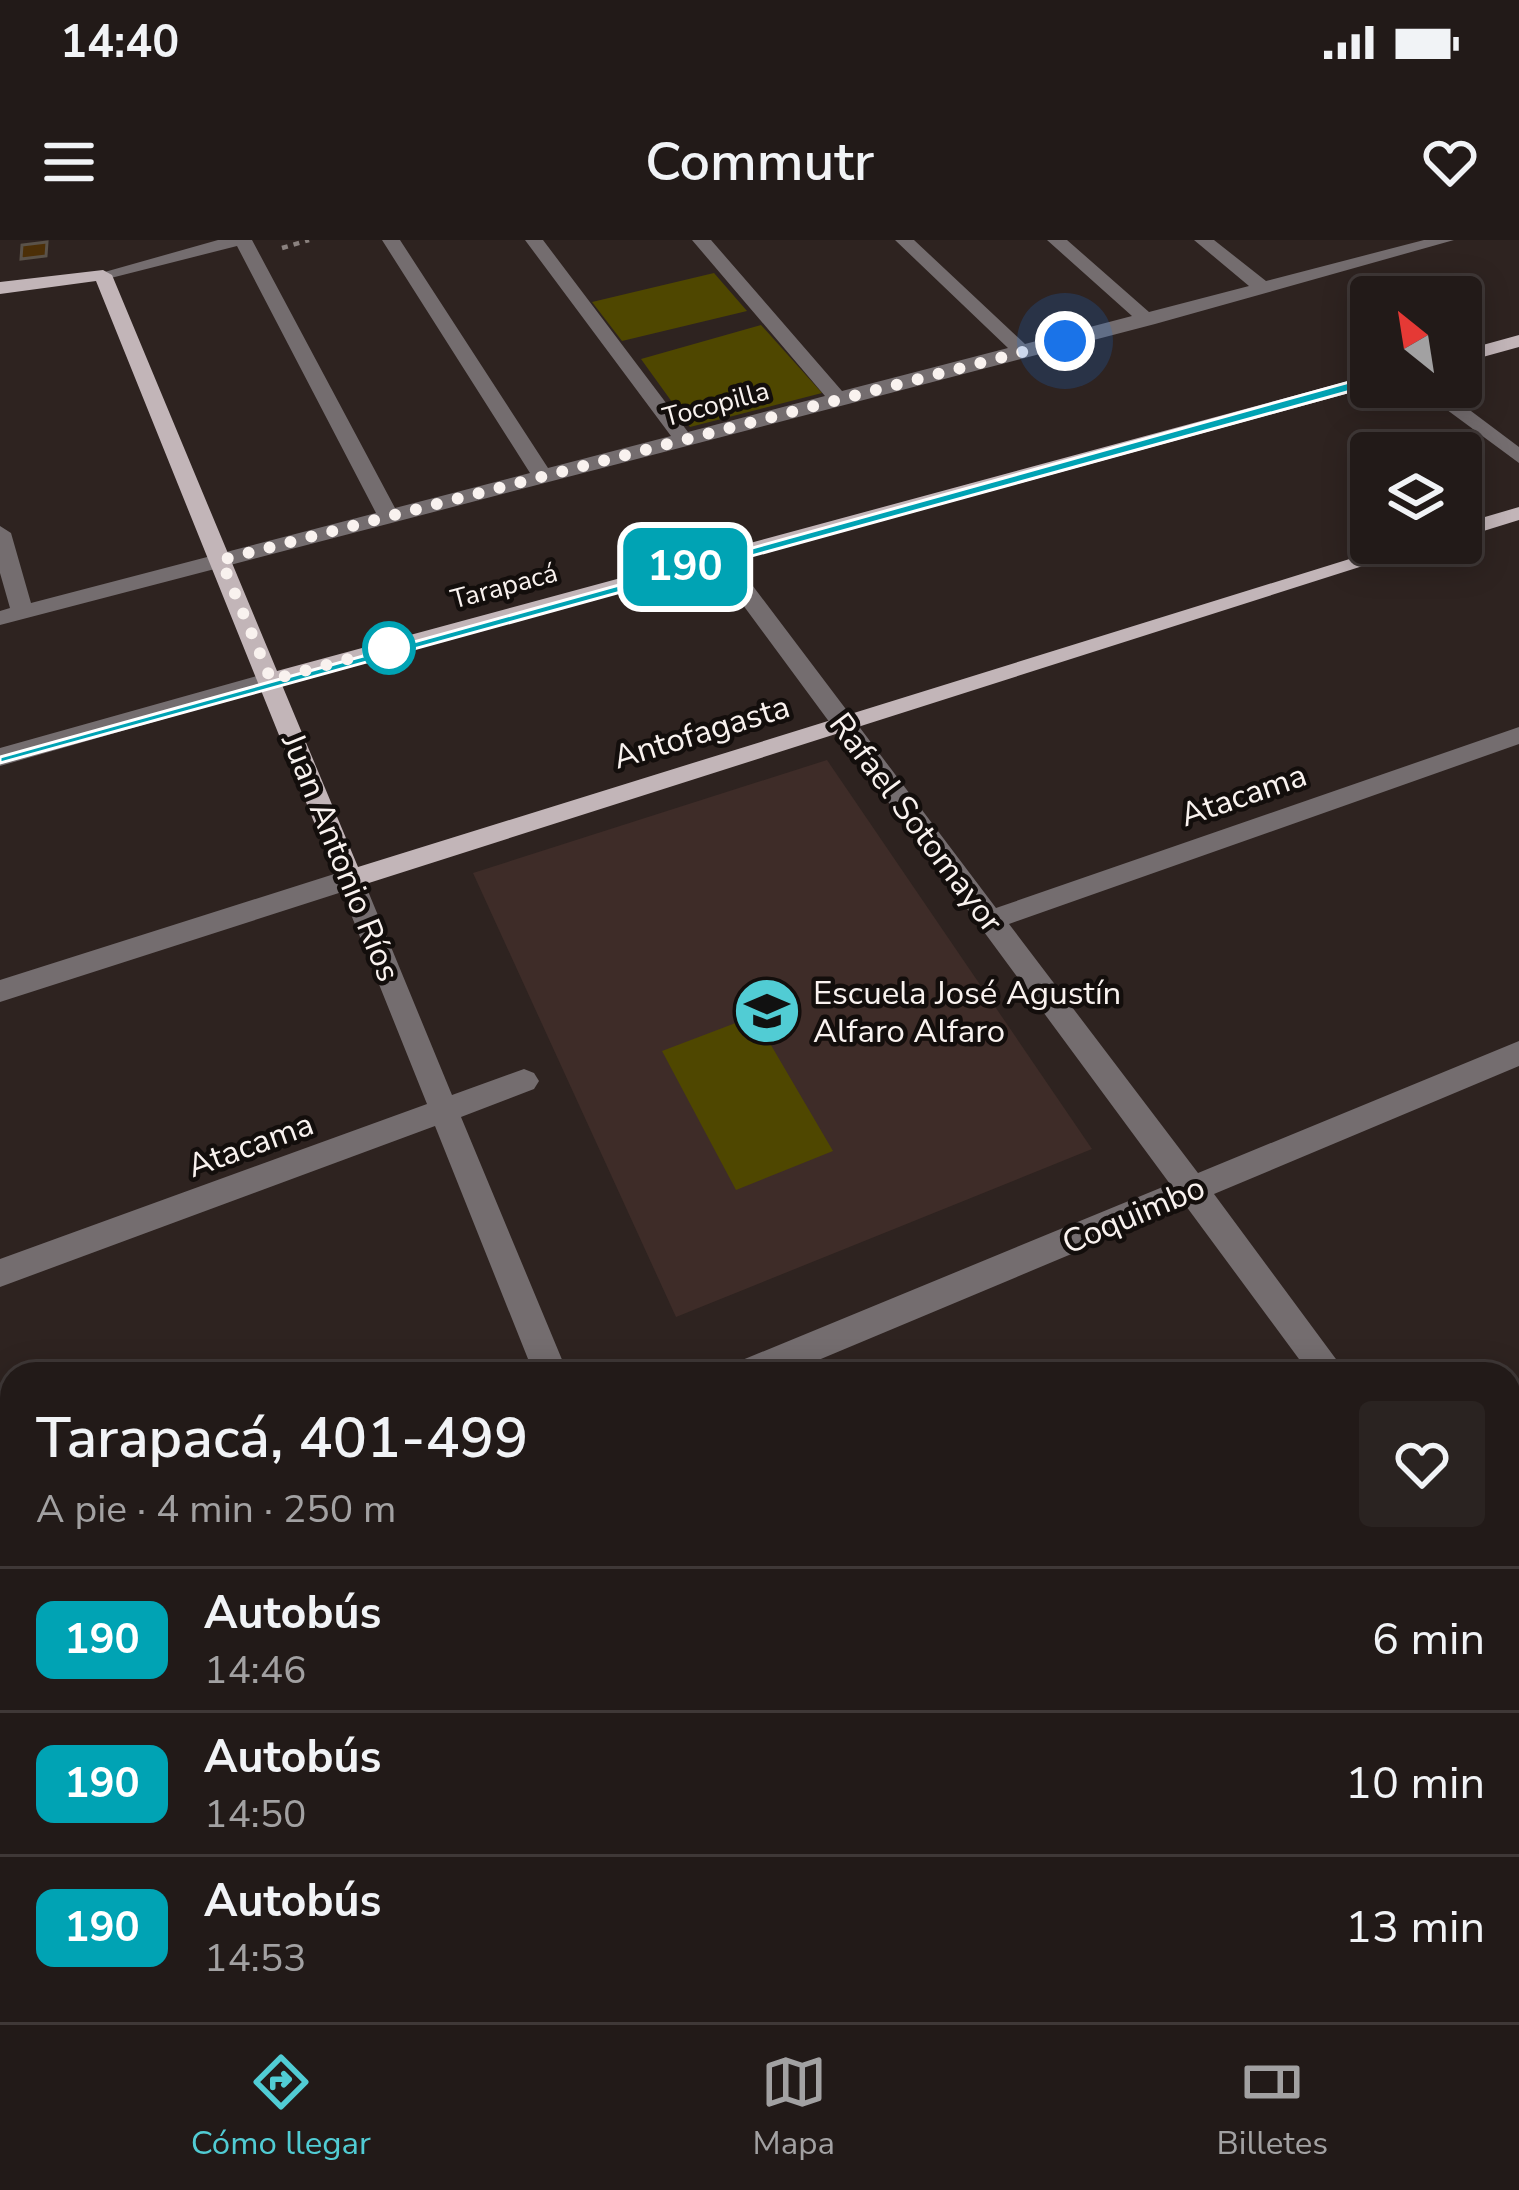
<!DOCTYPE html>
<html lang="es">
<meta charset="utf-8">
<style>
:root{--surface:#221a18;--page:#2a2321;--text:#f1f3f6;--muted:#a2a1a2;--line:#3f3837;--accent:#51ccd4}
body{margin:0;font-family:"Nunito Sans",sans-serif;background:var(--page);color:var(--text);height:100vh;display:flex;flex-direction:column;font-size:45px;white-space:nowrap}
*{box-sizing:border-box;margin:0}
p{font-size:39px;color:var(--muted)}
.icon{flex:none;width:66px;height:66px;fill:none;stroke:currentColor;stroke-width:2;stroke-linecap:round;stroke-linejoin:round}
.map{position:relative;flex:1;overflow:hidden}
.details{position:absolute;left:0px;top:1122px;width:1521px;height:660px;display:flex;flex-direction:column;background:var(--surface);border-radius:36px 36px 0 0;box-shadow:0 6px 30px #0003,0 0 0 3px var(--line)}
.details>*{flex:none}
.badge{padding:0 24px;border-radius:18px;font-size:42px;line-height:78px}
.needle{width:78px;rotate:330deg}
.buttons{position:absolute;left:1350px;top:36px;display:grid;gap:24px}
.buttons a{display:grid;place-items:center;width:132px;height:132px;border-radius:12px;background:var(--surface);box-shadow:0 6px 30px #0003,0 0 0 3px var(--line);font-size:60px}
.you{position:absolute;width:60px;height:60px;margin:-30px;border:9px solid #fff;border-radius:50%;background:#1a73e8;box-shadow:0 0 0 18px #1a73e833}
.map>.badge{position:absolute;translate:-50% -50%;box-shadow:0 0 0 6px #fff}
.round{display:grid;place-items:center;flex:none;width:126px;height:126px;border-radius:12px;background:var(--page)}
.overview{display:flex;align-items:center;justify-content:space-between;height:204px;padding:0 36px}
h1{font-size:57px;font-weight:600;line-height:90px}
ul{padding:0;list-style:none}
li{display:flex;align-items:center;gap:36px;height:144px;padding:0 36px;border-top:3px solid var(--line)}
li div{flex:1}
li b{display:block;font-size:45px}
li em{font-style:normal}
li .badge{min-width:132px;font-weight:700;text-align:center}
.status{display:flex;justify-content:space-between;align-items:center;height:84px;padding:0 60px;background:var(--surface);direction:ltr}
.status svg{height:33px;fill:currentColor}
header{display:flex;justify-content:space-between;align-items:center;height:156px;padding:0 36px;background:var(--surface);font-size:54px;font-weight:600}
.menu{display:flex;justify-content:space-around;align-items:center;height:168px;border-top:3px solid var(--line);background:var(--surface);font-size:33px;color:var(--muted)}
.menu a{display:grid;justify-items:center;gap:6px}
.menu .current{color:var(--accent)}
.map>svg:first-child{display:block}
.built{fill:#3e2c28}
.green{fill:#4f4700}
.building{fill:#4c2f07;stroke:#5a5249;stroke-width:3}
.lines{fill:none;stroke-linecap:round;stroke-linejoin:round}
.path{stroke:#8a817e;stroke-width:4.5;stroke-dasharray:6 6;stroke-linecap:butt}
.minor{fill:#746d6f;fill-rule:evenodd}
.major{fill:#c2b5b8;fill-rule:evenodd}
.line{fill:#00a3b4;stroke:#fff;stroke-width:3}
.walk{stroke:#f9f2ef;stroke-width:12;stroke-dasharray:0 21.6}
.stop-dot{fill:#fff;stroke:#00a3b4;stroke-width:6}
.labels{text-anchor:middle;stroke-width:9;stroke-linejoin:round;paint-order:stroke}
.far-street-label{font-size:27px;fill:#f9f2ef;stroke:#130e0c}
.street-label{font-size:33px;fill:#f9f2ef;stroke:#130e0c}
.poi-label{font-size:33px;fill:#f9f2ef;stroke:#130e0c;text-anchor:start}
</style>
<div class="status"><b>14:40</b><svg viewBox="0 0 49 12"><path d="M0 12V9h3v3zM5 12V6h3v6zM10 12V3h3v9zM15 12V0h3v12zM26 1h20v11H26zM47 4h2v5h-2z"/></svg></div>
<header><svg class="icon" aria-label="menu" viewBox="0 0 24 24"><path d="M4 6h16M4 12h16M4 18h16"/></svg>Commutr<svg class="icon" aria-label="heart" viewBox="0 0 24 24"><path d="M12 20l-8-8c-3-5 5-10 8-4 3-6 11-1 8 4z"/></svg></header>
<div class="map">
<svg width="1519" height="1782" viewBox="0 0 1519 1782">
<rect width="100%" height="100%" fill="#2e2320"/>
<!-- built -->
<path class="built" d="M827 520 1092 909 676 1077 473 633Z"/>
<!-- green -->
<path class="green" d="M714 33 747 71 622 101 592 62Z
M761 85 822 153 690 187 641 119Z
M754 776 833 911 736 950 662 811Z"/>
<!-- building -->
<path class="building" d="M47 2 46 16 21 19 22 5Z"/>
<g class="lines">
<!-- path -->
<path class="path" d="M282 8 309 0"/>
<!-- minor -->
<path class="minor" d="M218 0H252L395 268 530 233 382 0H400L548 228 671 196 525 0H543L688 192 825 156 692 0H711L842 151 1008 108 895 0H914L1025 104 1132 76 1047 0H1067L1149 72 1249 46 1194 0H1214L1266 41 1424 0H1454L1155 84 0 385V371L10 368 0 333V286L11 293 31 363 376 273 237 6 103 40 94 35Z
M1416 147H1439L1519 207V223Z
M720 311 728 313 996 668 1519 487V504L1009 684 1198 933 1519 801V826L1214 954 1347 1134H1310L1186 966 785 1134H730L735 1123 1170 944 712 323V313Z
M271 432 279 434V446L0 526V508Z
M350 629 363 639 452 855 524 829 534 833 539 841 534 849 461 877 568 1134H534L435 886 0 1047V1019L427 864 342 652 0 762V740Z
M1519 1233V1268L1509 1272V1237Z
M1509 1355 1519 1359V1404L1509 1400Z
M12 1421V1459L0 1464V1426Z
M444 1770H504L499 1782H439Z
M786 1770H828L833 1782H791Z"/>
<!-- major -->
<path class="major" d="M103 30 112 35 277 431 1371 135V147L282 445 358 627 1401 303H1435L350 649 337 639 96 41 0 54V42Z
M1519 95V107L1461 123V111Z
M1519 267V280L1461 298V284Z"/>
</g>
<!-- line -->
<path class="line" d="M1371 136 1376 144 0 523V517Z"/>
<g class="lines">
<!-- walk -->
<path class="walk" d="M389 408 271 440 221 320 1065 101"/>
</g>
<!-- icons -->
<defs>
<symbol id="school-disc" viewBox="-11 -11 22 22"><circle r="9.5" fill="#51ccd4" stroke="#130e0c"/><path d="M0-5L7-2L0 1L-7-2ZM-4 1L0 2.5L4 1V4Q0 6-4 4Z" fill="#111"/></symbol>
</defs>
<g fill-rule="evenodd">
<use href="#school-disc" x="729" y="733" width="76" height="76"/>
</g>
<!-- markers -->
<circle class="stop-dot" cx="389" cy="408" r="24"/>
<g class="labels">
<!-- far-street labels -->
<g class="far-street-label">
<text transform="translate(716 164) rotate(-15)" y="9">Tocopilla</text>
<text transform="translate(504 346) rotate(-15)" y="9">Tarapacá</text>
</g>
<!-- street labels -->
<g class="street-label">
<text transform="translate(701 491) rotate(-17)" y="12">Antofagasta</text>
<text transform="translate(1243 554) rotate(-19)" y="12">Atacama</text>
<text transform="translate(917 582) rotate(53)" y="12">Rafael Sotomayor</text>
<text transform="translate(342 617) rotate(68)" y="12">Juan Antonio Ríos</text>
<text transform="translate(250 904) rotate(-20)" y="12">Atacama</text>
<text transform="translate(1133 974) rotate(-23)" y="12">Coquimbo</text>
</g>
<!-- poi labels -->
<g class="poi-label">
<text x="813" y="764">Escuela José Agustín<tspan x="813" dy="38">Alfaro Alfaro</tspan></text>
</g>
</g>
</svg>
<div class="buttons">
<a><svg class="needle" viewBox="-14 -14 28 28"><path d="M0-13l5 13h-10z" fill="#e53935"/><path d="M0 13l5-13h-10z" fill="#a2a1a2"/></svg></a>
<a><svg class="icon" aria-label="layers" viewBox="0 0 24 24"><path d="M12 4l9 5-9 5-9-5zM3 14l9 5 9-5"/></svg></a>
</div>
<div class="you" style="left:1065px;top:101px"></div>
<b class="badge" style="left:685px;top:327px;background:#00a3b4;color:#fff">190</b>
<section class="details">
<div class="overview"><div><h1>Tarapacá, 401-499</h1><p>A pie · 4 min · 250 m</p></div><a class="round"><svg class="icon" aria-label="heart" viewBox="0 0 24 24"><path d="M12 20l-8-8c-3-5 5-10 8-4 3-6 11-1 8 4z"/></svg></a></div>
<ul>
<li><span class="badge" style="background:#00a3b4;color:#fff">190</span><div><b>Autobús</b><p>14:46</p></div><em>6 min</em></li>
<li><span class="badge" style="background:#00a3b4;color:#fff">190</span><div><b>Autobús</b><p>14:50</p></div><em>10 min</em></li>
<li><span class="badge" style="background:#00a3b4;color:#fff">190</span><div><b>Autobús</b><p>14:53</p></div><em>13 min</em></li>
</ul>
</section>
</div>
<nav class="menu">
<a class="current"><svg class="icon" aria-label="directions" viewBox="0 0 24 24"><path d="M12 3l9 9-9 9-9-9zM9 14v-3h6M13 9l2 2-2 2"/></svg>Cómo llegar</a>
<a><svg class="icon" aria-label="map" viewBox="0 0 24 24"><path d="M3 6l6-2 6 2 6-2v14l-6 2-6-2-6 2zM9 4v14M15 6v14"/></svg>Mapa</a>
<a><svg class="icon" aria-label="tickets" viewBox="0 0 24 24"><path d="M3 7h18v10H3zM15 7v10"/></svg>Billetes</a>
</nav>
